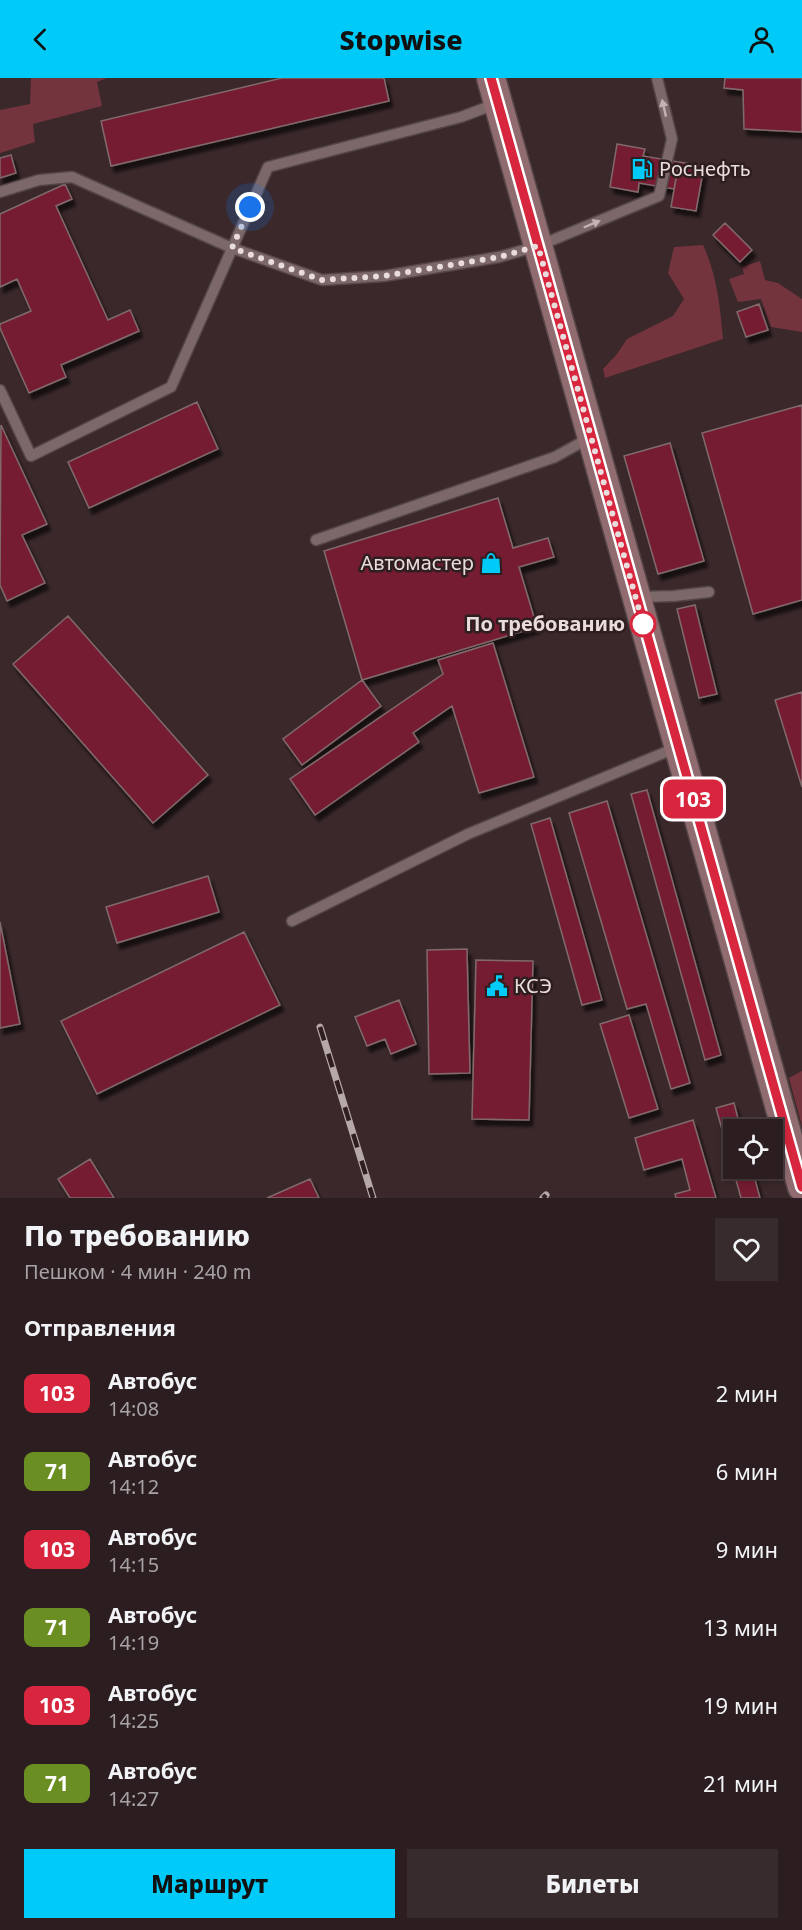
<!DOCTYPE html>
<html lang="ru">
<meta charset="utf-8">
<style>
:root{--surface:#2c1e20;--page:#382b2d;--text:#f1f3f6;--muted:#a6a2a5;--line:#483c3e;--accent:#00cbf8}
body{margin:0;font-family:"Noto Sans",sans-serif;background:var(--page);color:var(--text);height:100vh;display:flex;flex-direction:column;font-size:22px;white-space:nowrap}
*{box-sizing:border-box;margin:0}
p{font-size:20px;color:var(--muted)}
.icon{flex:none;width:33px;height:33px;fill:none;stroke:currentColor;stroke-width:2;stroke-linecap:round;stroke-linejoin:round}
.map{position:relative;height:1120px;overflow:hidden}
.sheet{display:flex;flex-direction:column;background:var(--surface);flex:1}
.sheet>*{flex:none}
.badge{padding:0 12px;border-radius:9px;font-size:21px;line-height:39px}
.tools{position:absolute;left:723px;top:1041px;display:grid;gap:12px}
.tools a{display:grid;place-items:center;width:60px;height:60px;border-radius:0px;background:var(--surface);box-shadow:0 3px 9px #0003,0 0 0 2px var(--line);font-size:30px}
.you{position:absolute;width:30px;height:30px;margin:-15px;border:4px solid #fff;border-radius:50%;background:#1a73e8;box-shadow:0 0 0 9px #1a73e833}
.map>.badge{position:absolute;translate:-50% -50%;box-shadow:0 0 0 3px #fff}
h2{padding:0 24px;font-size:22px;line-height:54px}
.round{display:grid;place-items:center;flex:none;width:63px;height:63px;border-radius:0px;background:var(--page)}
.summary{display:flex;align-items:center;justify-content:space-between;height:102px;padding:0 24px}
h1{font-size:28px;font-weight:800;line-height:45px}
.action{display:flex;gap:12px;margin-top:auto;padding:12px 24px}
.action a{flex:1;height:69px;border-radius:0px;background:var(--accent);color:#111;font-size:24px;font-weight:800;line-height:69px;text-align:center}
.action a+a{background:var(--page);color:var(--text)}
ul{padding:0;list-style:none}
li{display:flex;align-items:center;gap:18px;height:78px;padding:0 24px}
li div{flex:1}
li b{display:block;font-size:22px}
li em{font-style:normal}
li .badge{min-width:66px;font-weight:700;text-align:center}
header{display:flex;justify-content:space-between;align-items:center;height:78px;padding:0 24px;background:var(--accent);color:#111;font-size:27px;font-weight:800}
.map>svg:first-child{display:block}
.green{fill:#73343e}
.building{fill:#751d32;stroke:#806a6c;stroke-width:1.5;filter:url(#shadow)}
.lines{fill:none;stroke-linecap:round;stroke-linejoin:round}
.service-casing{stroke:#544547;stroke-width:13}
.secondary-casing{stroke:#544547;stroke-width:31}
.service{stroke:#7c6769;stroke-width:10}
.secondary{stroke:#906b70;stroke-width:28}
.rail-casing{stroke:#b6a7a9;stroke-width:7}
.rail{stroke:#2f1e20;stroke-width:4.5;stroke-dasharray:14;stroke-linecap:butt}
.oneway{fill:#c3b3b4}
.line-casing{stroke:#fff;stroke-width:14}
.line{stroke:#d7263d;stroke-width:9}
.walk{stroke:#e9dcdd;stroke-width:6;stroke-dasharray:0 10.8}
.stop-dot{fill:#fff;stroke:#d7263d;stroke-width:3}
.labels{text-anchor:middle;stroke-width:5;stroke-linejoin:round;paint-order:stroke}
.poi-label{font-size:20px;fill:#e9dcdd;stroke:#2f1e20;text-anchor:start}
.stop-label{font-size:20px;font-weight:bold;fill:#e9dcdd;stroke:#2f1e20;text-anchor:end}
</style>
<header><svg class="icon" aria-label="back" viewBox="0 0 24 24"><path d="M15 5l-7 7 7 7"/></svg>Stopwise<svg class="icon" aria-label="person" viewBox="0 0 24 24"><circle cx="12" cy="8" r="4"/><path d="M4 21q1-7 8-7t8 7"/></svg></header>
<div class="map">
<svg width="802" height="1120" viewBox="0 0 802 1120">
<defs>
<filter id="shadow"><feDropShadow dx="3.5" dy="6" stdDeviation="1.5" flood-color="#0009"/></filter>
</defs>
<rect width="100%" height="100%" fill="#3a282a"/>
<!-- green -->
<path class="green" d="M31 0H107L97 4 102 28 33 46 35 64 0 75V32L30 26Z
M703 167C717 197 720 228 723 261L605 300 603 291 617 276 627 261 673 238 684 221 668 195 674 169Z
M760 183 765 202 778 205 802 221V254L771 249 761 221 738 224 729 201 744 196 742 189Z
M802 993V1048L789 1000Z"/>
<!-- building -->
<path class="building" d="M282 0H384L389 23 111 88 101 43Z
M725 0H802V54L744 51 743 12 724 10Z
M617 66 645 71 643 78 679 84 674 111 639 105 638 114 610 109Z
M11 77 16 95 0 100V80Z
M679 84 704 88 696 133 671 129Z
M65 106 72 121 56 128 108 242 130 232 139 253 61 287 66 299 29 315 0 250V246L31 233 17 201 0 209V136Z
M725 145 752 172 740 184 713 157Z
M759 226 768 252 746 259 737 234Z
M197 324 218 371 89 430 68 384Z
M802 327V522L753 536 702 355Z
M1 347 47 446 22 457 45 505 7 523 0 507Z
M670 365 704 483 658 496 624 378Z
M498 420 513 470 548 460 554 479 519 489 537 549 362 602 324 473Z
M695 527 717 616 699 620 677 531Z
M68 538 208 697 153 745 13 586Z
M493 565 534 699 479 715 452 628 413 655 419 664 315 737 290 701 443 596 438 582Z
M362 602 381 628 302 687 283 661Z
M802 614V709L775 622Z
M647 712 721 977 705 982 631 716Z
M607 723 690 1005 671 1011 646 926 627 931 569 735Z
M550 740 602 922 582 927 531 746Z
M208 798 219 834 117 865 106 829Z
M0 844 20 946 0 950Z
M244 854 280 927 97 1016 61 943Z
M467 871 470 995 429 996 427 872Z
M476 882 533 883 529 1042 472 1041Z
M399 922 416 966 391 976 385 961 367 968 355 939Z
M629 937 658 1031 629 1040 600 946Z
M734 1025 741 1052H734V1090H752L760 1120H741L716 1030Z
M693 1042 716 1120H676L675 1116 690 1112 682 1081 644 1092 635 1060Z
M90 1081 114 1120H70L58 1101Z
M310 1101 319 1120H267Z"/>
<g class="lines">
<defs>
<path id="service" d="M0 114 39 102 72 99 232 170 322 202 384 198 499 179 538 168 659 118 672 61 657 0
M0 312 31 378 171 309 268 89 461 39 498 25
M316 462 555 379 591 359
M639 519 674 518 709 514
M292 843 468 756 678 669"/>
<path id="secondary" d="M491 0 802 1109"/>
</defs>
<!-- service casing -->
<use href="#service" class="service-casing"/>
<!-- secondary casing -->
<use href="#secondary" class="secondary-casing"/>
<!-- service -->
<use href="#service" class="service"/>
<!-- secondary -->
<use href="#secondary" class="secondary"/>
<defs>
<path id="rail" d="M320 949 373 1120
M543 1120 546 1117"/>
</defs>
<!-- rail casing -->
<use href="#rail" class="rail-casing"/>
<!-- rail -->
<use href="#rail" class="rail"/>
</g>
<!-- one-way arrows -->
<defs><path id="oneway-solid" d="M-6-.8H1V-3.2L6.5 0L1 3.2V.8H-6Z" transform="scale(1.5)"/></defs>
<g class="oneway">
<use href="#oneway-solid" transform="translate(664 30) rotate(-103)"/>
<use href="#oneway-solid" transform="translate(592 146) rotate(-23)"/>
</g>
<g class="lines">
<defs>
<path id="line" d="M491 0 802 1109"/>
</defs>
<!-- line casing -->
<use href="#line" class="line-casing"/>
<!-- line -->
<use href="#line" class="line"/>
<!-- walk -->
<path class="walk" d="M250 129 232 170 322 202 384 198 499 179 538 168 643 546"/>
</g>
<!-- icons -->
<defs>
<symbol id="fuel-bare" viewBox="-9 -9 18 18"><path d="M-5.5-6h7V0h2V4h1.3V-2.5L3-4.5l.8-.8L6-3V5H2.5V1h-1V6h-7ZM-4.2-4.7v3.2H.2V-4.7Z" fill="#00cbf8" stroke="#2f1e20" stroke-width="2.5" paint-order="stroke"/></symbol>
<symbol id="shop-bare" viewBox="-9 -9 18 18"><path d="M-5-2.5h2.3a2.7 3.5 0 0 1 5.4 0H5L5.5 6h-11ZM-1.5-2.5h3a1.5 2.3 0 0 0-3 0Z" fill="#00cbf8" stroke="#2f1e20" stroke-width="2.5" paint-order="stroke"/></symbol>
<symbol id="civic-bare" viewBox="-9 -9 18 18"><path d="M-.6-6.5H3V-4.5H.6V-3L4-1V1h2V6H-6V1h2V-1L-.6-3ZM-1.2 2.5V6h2.4V2.5Z" fill="#00cbf8" stroke="#2f1e20" stroke-width="2.5" paint-order="stroke"/></symbol>
</defs>
<g fill-rule="evenodd">
<use href="#fuel-bare" x="627" y="76" width="30" height="30"/>
<use href="#shop-bare" x="476" y="470" width="30" height="30"/>
<use href="#civic-bare" x="482" y="893" width="30" height="30"/>
</g>
<!-- markers -->
<circle class="stop-dot" cx="643" cy="546" r="12"/>
<g class="labels">
<!-- poi labels -->
<g class="poi-label">
<text x="659" y="98">Роснефть</text>
<text x="474" y="492" text-anchor="end">Автомастер</text>
<text x="514" y="915">КСЭ</text>
</g>
<!-- stop labels -->
<g class="stop-label">
<text x="625" y="553">По требованию</text>
</g>
</g>
</svg>
<div class="tools">
<a><svg class="icon" aria-label="locate" viewBox="0 0 24 24"><circle cx="12" cy="12" r="6"/><path d="M12 2v4M12 18v4M2 12h4M18 12h4"/></svg></a>
</div>
<div class="you" style="left:250px;top:129px"></div>
<b class="badge" style="left:693px;top:721px;background:#d7263d;color:#fff">103</b>
</div>
<section class="sheet">
<div class="summary"><div><h1>По требованию</h1><p>Пешком · 4 мин · 240 m</p></div><a class="round"><svg class="icon" aria-label="heart" viewBox="0 0 24 24"><path d="M12 20l-8-8c-3-5 5-10 8-4 3-6 11-1 8 4z"/></svg></a></div>
<h2>Отправления</h2>
<ul>
<li><span class="badge" style="background:#d7263d;color:#fff">103</span><div><b>Автобус</b><p>14:08</p></div><em>2 мин</em></li>
<li><span class="badge" style="background:#6b8e23;color:#fff">71</span><div><b>Автобус</b><p>14:12</p></div><em>6 мин</em></li>
<li><span class="badge" style="background:#d7263d;color:#fff">103</span><div><b>Автобус</b><p>14:15</p></div><em>9 мин</em></li>
<li><span class="badge" style="background:#6b8e23;color:#fff">71</span><div><b>Автобус</b><p>14:19</p></div><em>13 мин</em></li>
<li><span class="badge" style="background:#d7263d;color:#fff">103</span><div><b>Автобус</b><p>14:25</p></div><em>19 мин</em></li>
<li><span class="badge" style="background:#6b8e23;color:#fff">71</span><div><b>Автобус</b><p>14:27</p></div><em>21 мин</em></li>
</ul>
<div class="action"><a>Маршрут</a><a>Билеты</a></div>
</section>
